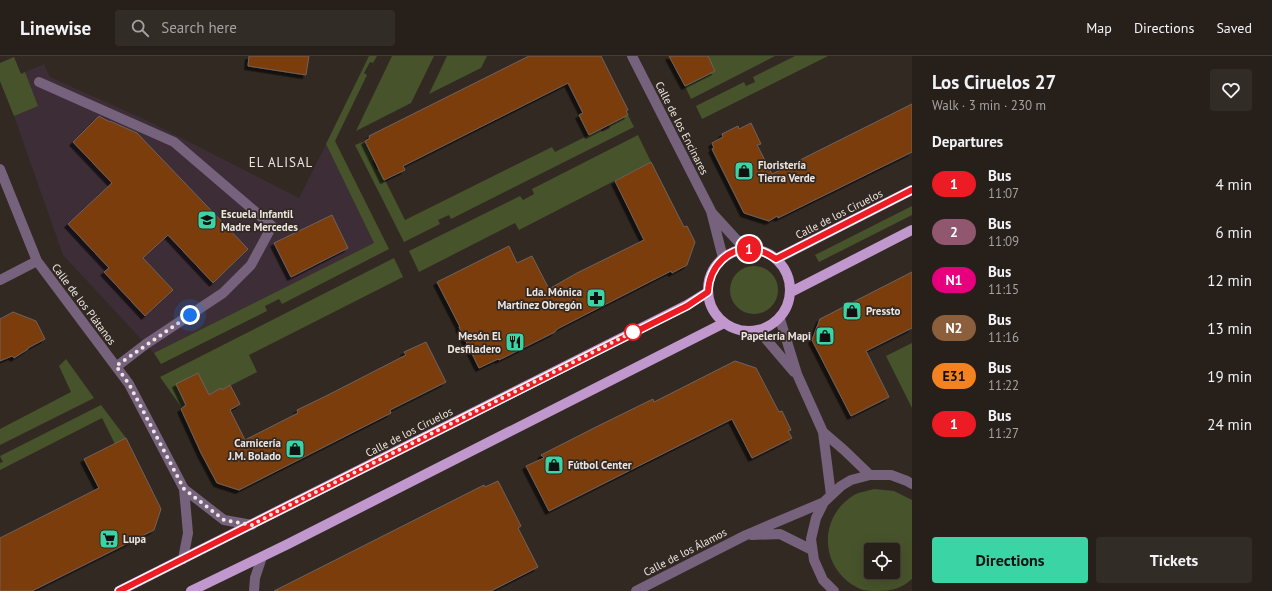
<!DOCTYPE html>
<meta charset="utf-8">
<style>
:root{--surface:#261f1a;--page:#322c27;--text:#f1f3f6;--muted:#a4a2a2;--line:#423d39;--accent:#3ad4a5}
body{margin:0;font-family:"PT Sans",sans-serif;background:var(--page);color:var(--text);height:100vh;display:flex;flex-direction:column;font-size:15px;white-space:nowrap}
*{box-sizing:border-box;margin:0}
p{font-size:13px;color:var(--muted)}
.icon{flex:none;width:22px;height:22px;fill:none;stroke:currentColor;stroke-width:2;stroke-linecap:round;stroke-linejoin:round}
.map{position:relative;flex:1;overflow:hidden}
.drawer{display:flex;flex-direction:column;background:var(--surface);width:360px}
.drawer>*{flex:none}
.badge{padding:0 8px;border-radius:13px;font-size:14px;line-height:26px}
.controls{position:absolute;left:864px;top:487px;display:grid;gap:8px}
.controls a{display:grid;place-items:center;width:36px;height:36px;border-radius:4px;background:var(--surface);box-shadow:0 4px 16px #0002,0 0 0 1px var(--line);font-size:20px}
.you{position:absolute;width:20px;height:20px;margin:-10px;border:3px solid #fff;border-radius:50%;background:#1a73e8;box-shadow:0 0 0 6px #1a73e833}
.map>.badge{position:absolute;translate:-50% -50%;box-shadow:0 0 0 2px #fff}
h2{padding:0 20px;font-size:15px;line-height:36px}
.round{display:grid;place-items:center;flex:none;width:42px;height:42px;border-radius:4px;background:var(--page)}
.head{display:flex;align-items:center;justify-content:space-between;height:68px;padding:0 20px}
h1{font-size:19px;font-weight:700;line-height:30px}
.action{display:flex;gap:8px;margin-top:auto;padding:8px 20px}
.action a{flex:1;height:46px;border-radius:4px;background:var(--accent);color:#111;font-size:16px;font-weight:700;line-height:46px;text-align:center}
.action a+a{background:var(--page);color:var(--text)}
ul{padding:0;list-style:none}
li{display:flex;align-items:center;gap:12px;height:48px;padding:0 20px}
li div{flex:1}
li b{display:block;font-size:15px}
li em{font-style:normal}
li .badge{min-width:44px;font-weight:700;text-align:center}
header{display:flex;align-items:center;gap:24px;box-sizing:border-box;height:56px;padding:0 20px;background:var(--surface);border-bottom:1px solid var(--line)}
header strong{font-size:19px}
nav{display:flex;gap:22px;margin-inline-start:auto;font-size:14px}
.search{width:280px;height:36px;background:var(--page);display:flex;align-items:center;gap:10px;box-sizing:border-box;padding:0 14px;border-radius:4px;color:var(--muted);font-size:15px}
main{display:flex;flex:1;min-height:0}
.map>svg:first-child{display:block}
.education{fill:#3d2d37}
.green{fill:#47532b;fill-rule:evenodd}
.building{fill:#7b3c0d;stroke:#6f625c;filter:url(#shadow)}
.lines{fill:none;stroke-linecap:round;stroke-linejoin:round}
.minor{stroke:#76627c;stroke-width:10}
.major{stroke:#c198ce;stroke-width:10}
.line-casing{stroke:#fff;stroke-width:9}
.line{stroke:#ed1c24;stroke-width:6}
.walk{stroke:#ede6e2;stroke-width:4;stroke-dasharray:0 7.2}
.stop-dot{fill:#fff;stroke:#ed1c24;stroke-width:2}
.labels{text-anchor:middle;stroke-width:3.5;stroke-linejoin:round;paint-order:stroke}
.street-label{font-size:11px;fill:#ede6e2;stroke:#332923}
.poi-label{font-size:11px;font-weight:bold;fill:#ede6e2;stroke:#332923;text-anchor:start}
.quarter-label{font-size:13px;letter-spacing:1px;fill:#ede6e2;stroke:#332923}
</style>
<header>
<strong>Linewise</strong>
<div class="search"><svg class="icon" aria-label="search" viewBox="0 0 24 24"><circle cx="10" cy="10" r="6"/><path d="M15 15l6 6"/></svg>Search here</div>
<nav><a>Map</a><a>Directions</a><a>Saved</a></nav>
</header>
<main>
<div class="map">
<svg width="912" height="535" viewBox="0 0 912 535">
<defs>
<filter id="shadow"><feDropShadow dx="-3.5" dy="3.5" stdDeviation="0" flood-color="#0009"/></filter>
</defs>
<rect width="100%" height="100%" fill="#332923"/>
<!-- education -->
<path class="education" d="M14 1 21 18 44 8 50 21 148 65 299 142 326 88 374 187 154 297 63 199 14 60 0 25V7Z"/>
<!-- green -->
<path class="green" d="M369 0H377L373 7 370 6 364 17 367 19 335 85 389 193 282 248 279 243 265 250 267 255 161 308 154 297 374 187 326 88Z
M392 0H434L411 47 356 75Z
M447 0H487L481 12 429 38Z
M708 0H775L691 43 685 30 715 15Z
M795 0H828L702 63 696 50 744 26 746 30 755 26 753 21Z
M14 1 21 18 25 16 38 50 14 60 0 25V7Z
M628 59 634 71 451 163 449 159 438 164 440 168 404 186 355 89 365 85 375 104 372 106 376 114 379 112 405 164 552 91 555 96 601 73 602 76 610 72 609 69Z
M638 79 651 106 519 174 515 167 419 216 409 195 520 140 523 144 534 138 532 133Z
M912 150V159L819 206 815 199Z
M394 202 403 221 249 299 257 316 222 334 221 332 213 337V338L182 352 160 321Z
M730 234a24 24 0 1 1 48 0a24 24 0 1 1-48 0Z
M912 287V352L886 300Z
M66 303 94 342 0 389V373L71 336 59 310Z
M101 349 126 382 115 388 102 362 0 414V407L3 406 0 400Z
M874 433 894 435 912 444V523C902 532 892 535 878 535 873 535 868 535 863 534 821 518 815 463 854 439 859 436 868 435 874 433ZM871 494H893V516H871Z"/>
<!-- building -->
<path class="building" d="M249 0H309L306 19 248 10Z
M529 0H601L628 54 626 55 628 59 589 79 579 59 583 57 568 27 403 110 405 114 384 124 365 85 370 82 369 80Z
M669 0H708L715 15 685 30Z
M912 48V96L778 162 777 160 769 165 744 157 712 93 714 92 712 87 723 81 722 78 738 70 739 73 751 67 761 88 757 89 772 118Z
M99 60 108 65 112 66 137 77 248 193 213 227 168 179 143 202 173 234 145 260 104 216 109 212 68 168 112 127 73 86Z
M651 106 684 171 687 170 695 186 687 209 672 217 671 215 559 272 555 275V276L499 304 498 303 479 312 459 271H460L437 226 509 190 517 207 532 200 549 233 577 217 644 184 615 125Z
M332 159 348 192 291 221 274 187Z
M912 216V272L866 295 889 341 851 360 812 284 820 263Z
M13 256 36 265 45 283 28 292V293L14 302 12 300 0 305V263Z
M426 286 446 326 390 354 391 357 239 434 217 427 201 397 181 353 186 349 176 328 198 317 209 339 221 332 222 334 230 329 240 348 230 354 245 384 298 357 297 354 326 340 406 299 404 296Z
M735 305 756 312 779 356 782 355 791 374 788 375 792 382 752 402 732 363 549 455 526 410 544 402 541 399 598 370 653 343 654 346Z
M126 382 161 453 154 474 32 535H0V482L99 432 84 403Z
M498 425 521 470 518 472 538 511 491 535H274L484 429 485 431Z"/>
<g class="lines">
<!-- minor -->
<path class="minor" d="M632 0 711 155 723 202
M39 26 174 86 272 170 251 209 223 237 146 288 116 311
M0 113 37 205 129 328 184 433 188 477 183 503
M712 157 745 193
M0 224 37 205
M780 263 797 318 823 376 831 439
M759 275 794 316
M823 376 844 394 870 419
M184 433 224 464 252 469
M752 479 780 478 812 494
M254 535 255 522 262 501
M636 535 746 479 824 446
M834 535 823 524 814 504 811 483 816 462 824 446 841 430 851 424 870 419H891L907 425 912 428"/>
<!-- major -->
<path class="major" d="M708 234a41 41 0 1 1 82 0a41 41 0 1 1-82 0Z
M776 203 912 134
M791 236 912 174
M119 535 687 249 708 236
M191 535 288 488 724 267"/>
</g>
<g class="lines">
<defs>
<path id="line" d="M119 535 687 250 708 236C709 211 729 188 757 194 764 195 770 199 776 203L912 134"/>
</defs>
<!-- line casing -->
<use href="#line" class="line-casing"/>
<!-- line -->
<use href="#line" class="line"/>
<!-- walk -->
<path class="walk" d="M190 259 116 310 129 328 184 433 224 464 252 469 274 457 633 276"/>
</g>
<!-- icons -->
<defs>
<symbol id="shop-square" viewBox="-11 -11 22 22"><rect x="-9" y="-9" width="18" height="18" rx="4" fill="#3ad4a5" stroke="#332923"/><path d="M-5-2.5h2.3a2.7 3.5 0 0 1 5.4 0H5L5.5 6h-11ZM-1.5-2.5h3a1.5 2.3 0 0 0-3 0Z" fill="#111"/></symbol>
<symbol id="school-square" viewBox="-11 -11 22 22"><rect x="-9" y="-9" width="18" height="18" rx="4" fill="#3ad4a5" stroke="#332923"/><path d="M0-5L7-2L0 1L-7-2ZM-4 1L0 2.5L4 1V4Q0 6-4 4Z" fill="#111"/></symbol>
<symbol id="pharmacy-square" viewBox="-11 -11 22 22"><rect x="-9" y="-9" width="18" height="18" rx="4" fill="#3ad4a5" stroke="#332923"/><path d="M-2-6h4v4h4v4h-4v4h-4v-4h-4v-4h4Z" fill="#111"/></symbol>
<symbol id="restaurant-square" viewBox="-11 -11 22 22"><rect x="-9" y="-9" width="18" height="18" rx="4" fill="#3ad4a5" stroke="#332923"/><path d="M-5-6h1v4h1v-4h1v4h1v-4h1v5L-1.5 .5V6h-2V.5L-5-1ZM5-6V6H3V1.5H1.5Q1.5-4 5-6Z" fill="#111"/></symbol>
<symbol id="supermarket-square" viewBox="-11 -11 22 22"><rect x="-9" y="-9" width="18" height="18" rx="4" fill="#3ad4a5" stroke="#332923"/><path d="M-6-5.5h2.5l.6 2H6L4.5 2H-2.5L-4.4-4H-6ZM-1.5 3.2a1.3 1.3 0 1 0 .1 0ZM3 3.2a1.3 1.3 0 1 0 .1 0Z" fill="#111"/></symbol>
</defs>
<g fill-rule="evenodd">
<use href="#shop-square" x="733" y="104" width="22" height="22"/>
<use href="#school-square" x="196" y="153" width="22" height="22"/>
<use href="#pharmacy-square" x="585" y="231" width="22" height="22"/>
<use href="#shop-square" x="841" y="244" width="22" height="22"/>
<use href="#shop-square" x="814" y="269" width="22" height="22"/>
<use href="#restaurant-square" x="504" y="275" width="22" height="22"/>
<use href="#shop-square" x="284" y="382" width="22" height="22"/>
<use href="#shop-square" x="543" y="398" width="22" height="22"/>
<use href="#supermarket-square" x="98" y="472" width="22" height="22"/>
</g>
<!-- markers -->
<circle class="stop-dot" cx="633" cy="276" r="8"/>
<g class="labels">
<!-- street labels -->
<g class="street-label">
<text transform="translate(682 72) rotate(63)" y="4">Calle de los Encinares</text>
<text transform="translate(839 158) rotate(-27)" y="4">Calle de los Ciruelos</text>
<text transform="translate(84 248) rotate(53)" y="4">Calle de los Plátanos</text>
<text transform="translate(409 376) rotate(-27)" y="4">Calle de los Ciruelos</text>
<text transform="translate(685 496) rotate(-27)" y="4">Calle de los Álamos</text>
</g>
<!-- poi labels -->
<g class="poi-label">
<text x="758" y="113">Floristería<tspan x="758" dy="13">Tierra Verde</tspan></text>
<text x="221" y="162">Escuela Infantil<tspan x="221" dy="13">Madre Mercedes</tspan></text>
<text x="582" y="240" text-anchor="end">Lda. Mónica<tspan x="582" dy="13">Martínez Obregón</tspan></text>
<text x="866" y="259">Pressto</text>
<text x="501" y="284" text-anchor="end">Mesón El<tspan x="501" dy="13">Desfiladero</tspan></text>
<text x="811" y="284" text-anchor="end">Papelería Mapi</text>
<text x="281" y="391" text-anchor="end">Carnicería<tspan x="281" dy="13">J.M. Bolado</tspan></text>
<text x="568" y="413">Fútbol Center</text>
<text x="123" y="487">Lupa</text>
</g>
<!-- quarter labels -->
<g class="quarter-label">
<text x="281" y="111">EL ALISAL</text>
</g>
</g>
</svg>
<div class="controls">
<a><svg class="icon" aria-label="locate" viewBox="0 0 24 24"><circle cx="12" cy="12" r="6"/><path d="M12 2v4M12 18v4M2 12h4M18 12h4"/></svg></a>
</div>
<div class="you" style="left:190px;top:259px"></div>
<b class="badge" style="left:749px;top:193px;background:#ed1c24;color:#fff">1</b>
</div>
<section class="drawer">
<div class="head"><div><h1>Los Ciruelos 27</h1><p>Walk · 3 min · 230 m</p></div><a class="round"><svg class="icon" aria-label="heart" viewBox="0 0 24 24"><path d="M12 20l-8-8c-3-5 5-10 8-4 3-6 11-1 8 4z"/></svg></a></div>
<h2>Departures</h2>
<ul>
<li><span class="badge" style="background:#ed1c24;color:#fff">1</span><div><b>Bus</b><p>11:07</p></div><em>4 min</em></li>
<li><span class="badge" style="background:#91576f;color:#fff">2</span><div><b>Bus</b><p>11:09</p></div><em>6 min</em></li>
<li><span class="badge" style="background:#e6007e;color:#fff">N1</span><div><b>Bus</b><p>11:15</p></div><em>12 min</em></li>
<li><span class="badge" style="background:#8b5e3c;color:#fff">N2</span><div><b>Bus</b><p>11:16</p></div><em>13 min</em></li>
<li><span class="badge" style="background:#f58220;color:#111">E31</span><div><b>Bus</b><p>11:22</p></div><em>19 min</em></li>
<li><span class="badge" style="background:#ed1c24;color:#fff">1</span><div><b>Bus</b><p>11:27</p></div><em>24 min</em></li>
</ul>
<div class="action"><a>Directions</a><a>Tickets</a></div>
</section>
</main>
